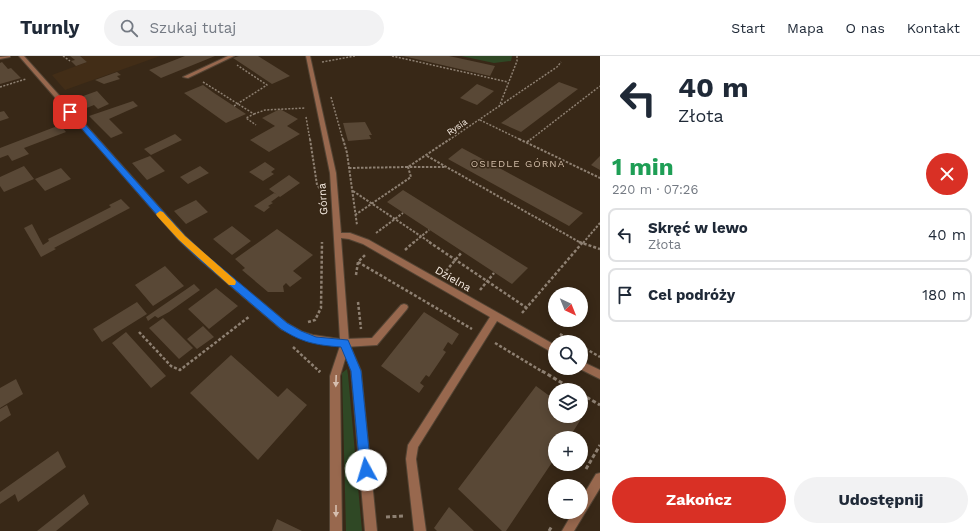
<!DOCTYPE html>
<html lang="pl">
<meta charset="utf-8">
<style>
:root{--surface:#fff;--page:#f2f2f3;--text:#1f2937;--muted:#747a83;--line:#e0e1e3;--accent:#d93025}
body{margin:0;font-family:"Work Sans",sans-serif;background:var(--page);color:var(--text);height:100vh;display:flex;flex-direction:column;font-size:15px;white-space:nowrap}
*{box-sizing:border-box;margin:0}
p{font-size:13px;color:var(--muted)}
.icon{flex:none;width:22px;height:22px;fill:none;stroke:currentColor;stroke-width:2;stroke-linecap:round;stroke-linejoin:round}
.map{position:relative;flex:1;overflow:hidden}
.side{display:flex;flex-direction:column;background:var(--surface);width:380px}
.side>*{flex:none}
.top-card{background:#fff;color:var(--text);overflow:hidden}
.needle{width:26px;rotate:137deg}
.controls{position:absolute;left:548px;top:231px;display:grid;gap:8px}
.controls a{display:grid;place-items:center;width:40px;height:40px;border-radius:50%;background:var(--surface);box-shadow:0 2px 10px #0003;font-size:20px}
.pin{position:absolute;display:grid;place-items:center;width:34px;height:34px;color:#fff;margin:-17px;border-radius:8px;box-shadow:0 2px 6px #0006}
.me{position:absolute;width:44px;margin:-22px;rotate:354deg;stroke-linejoin:round;filter:drop-shadow(0 0 3px #0008)}
.turn{display:flex;align-items:center;gap:14px;height:84px;padding:0 12px;font-size:18px}
.turn .icon{width:52px;height:52px;stroke-width:2.5}
.turn b{display:block;font-size:28px;line-height:34px}
.round{display:grid;place-items:center;flex:none;width:42px;height:42px;border-radius:21px;background:var(--page)}
.summary{display:flex;align-items:center;justify-content:space-between;height:68px;padding:0 12px}
h1{font-size:24px;font-weight:700;line-height:30px;color:#1e9e55}
.action{display:flex;gap:8px;margin-top:auto;padding:8px 12px}
.action a{flex:1;height:46px;border-radius:24px;background:var(--accent);color:#fff;font-size:16px;font-weight:700;line-height:46px;text-align:center}
.action a+a{background:var(--page);color:var(--text)}
ul{padding:0;list-style:none}
li{display:flex;align-items:center;gap:12px;height:54px;margin:0 8px 6px;padding:0 4px;border:2px solid var(--line);border-radius:8px}
li div{flex:1}
li b{display:block;font-size:15px}
li em{font-style:normal}
header{display:flex;align-items:center;gap:24px;box-sizing:border-box;height:56px;padding:0 20px;background:var(--surface);border-bottom:1px solid var(--line)}
header strong{font-size:19px}
nav{display:flex;gap:22px;margin-inline-start:auto;font-size:14px}
.search{width:280px;height:36px;background:var(--page);display:flex;align-items:center;gap:10px;box-sizing:border-box;padding:0 14px;border-radius:22px;color:var(--muted);font-size:15px}
main{display:flex;flex:1;min-height:0}
.map>svg:first-child{display:block}
.built{fill:#422d17}
.green{fill:#2f4825}
.building{fill:#594836}
.lines{fill:none;stroke-linecap:round;stroke-linejoin:round}
.lane-casing{stroke:#534434;stroke-width:2}
.street-casing{stroke:#534434;stroke-width:2}
.path-far3{stroke:#8e8072;stroke-width:1.5;stroke-dasharray:2 1.5;stroke-linecap:butt}
.path-far2{stroke:#8e8072;stroke-width:2;stroke-dasharray:2.5 1.5;stroke-linecap:butt}
.path-far1{stroke:#8e8072;stroke-width:2.5;stroke-dasharray:3 2;stroke-linecap:butt}
.path{stroke:#8e8072;stroke-width:3;stroke-dasharray:4 2.5;stroke-linecap:butt}
.lane{fill:#98684e;fill-rule:evenodd}
.street{fill:#98684e;fill-rule:evenodd}
.oneway{fill:#d6beaf}
.route{fill:#1a73e8;stroke:#114b97}
.slow{fill:#f59e0b}
.labels{text-anchor:middle;dominant-baseline:central;stroke-width:3;stroke-linejoin:round;paint-order:stroke}
.far-street-label{font-size:9px;fill:#f8ede3;stroke:#382817}
.far-neighbourhood-label{font-size:10px;letter-spacing:1px;fill:#d3bea9;stroke:#382817}
.street-label{font-size:11px;fill:#f8ede3;stroke:#382817}
</style>
<header>
<strong>Turnly</strong>
<div class="search"><svg class="icon" aria-label="search" viewBox="0 0 24 24"><circle cx="10" cy="10" r="6"/><path d="M15 15l6 6"/></svg>Szukaj tutaj</div>
<nav><a>Start</a><a>Mapa</a><a>O nas</a><a>Kontakt</a></nav>
</header>
<main>
<div class="map">
<svg width="600" height="475" viewBox="0 0 600 475">
<rect width="100%" height="100%" fill="#382817"/>
<path class="built" d="M80,0H160L65,34L52,19L87,6Z"/>
<path class="green" d="M461,0H512L511,5L494,7Z
M347,313L348,319L362,475H346L342,317Z"/>
<path class="building" d="M70,0H80L87,6L76,10L71,5L75,4Z
M185,0H215L161,22L149,14Z
M239,0H258L290,20L272,28L233,2Z
M403,0H449L495,10L490,20Z
M2,6L8,13L11,12L21,22L0,28V7Z
M117,16L121,19L117,20L120,23L104,28L95,24Z
M559,26L578,33L521,76L501,67Z
M477,28L494,35L477,49L460,42Z
M203,29L214,37L246,58L226,67L184,37Z
M97,35L109,48L98,53L94,49L84,53L75,43Z
M133,45L138,50L109,63L123,77L111,82L89,60Z
M280,53L298,63L287,70L300,78L269,96L250,84L275,70L262,62Z
M4,55L9,62L0,65V56Z
M365,66L372,79H369L371,83L348,85L343,67Z
M60,69L66,76L24,92L29,98L12,105L8,99L0,102V92Z
M175,78L182,84L151,99L144,93Z
M462,92L583,157L569,170L448,103Z
M150,100L165,115L147,124L132,107Z
M600,100V114L591,109Z
M265,106L275,113L271,116L274,118L263,125L249,116Z
M24,110L34,123L4,136L0,130V121Z
M200,110L209,117L188,128L180,121Z
M61,112L71,123L45,135L35,123Z
M289,119L300,127L280,141L269,133Z
M403,134L528,212L512,228L387,146Z
M274,137L279,140L271,146L273,147L268,150L270,151L264,156L254,150Z
M121,143L130,152L54,192L56,193L41,201L24,172L32,168L43,189L49,185L48,183L111,151L109,149Z
M196,144L208,156L186,168L174,155Z
M232,170L251,185L232,199L213,183Z
M277,173L313,199L293,215L302,222L290,231L286,227L283,230L284,236H268L242,214L245,212L235,203Z
M165,210L184,230L153,250L135,229Z
M194,228L200,234L169,256L158,262L155,260L148,265L146,261Z
M216,232L238,250L209,273L188,253Z
M137,246L147,258L102,286L93,273Z
M424,256L459,278L452,289L448,286L443,294L446,296L429,321L426,319L420,327L424,330L419,337L381,310Z
M163,262L193,292L179,303L149,272Z
M203,270L214,281L197,293L187,283Z
M126,276L166,320L151,332L112,287Z
M231,299L278,341L287,332L307,349L258,404L190,337Z
M16,323L23,338L0,352V332Z
M536,330L555,344V360H577L581,363L569,382H555V402L506,475H502L458,433Z
M7,349L11,359L0,366V353Z
M58,395L66,411L18,446L15,438L0,448V436Z
M84,438L89,448L56,475H37Z
M449,451L474,475H437L434,472Z
M277,463L302,475H272Z"/>
<g class="lines">
<g class="lane-casing">
<path id="lane" d="M10,0V1L0,3V1Z
M404,248L407,249L408,251L407,253L377,289L345,291L342,290L341,287L342,284L345,283L372,282L401,249Z"/>
</g>
<g class="street-casing">
<path id="street" d="M19,0H24L185,180L205,199L287,267L303,276L313,279L340,283L330,117L306,0H310L336,117L341,177H350L369,184L555,289V298L497,265L418,391L416,403L426,475H414L406,403L408,389L490,261L363,188L349,183L341,182L349,287L361,315L377,475H365L351,315L346,300L340,320L342,475H330V320L340,290L320,288L307,285L281,273L199,203L179,184Z
M228,0H234L188,22L183,21Z
M581,305L600,314V323L578,312H581Z
M600,417V432L574,475H562L573,456H581V443L596,418Z"/>
</g>
<path class="path-far3" d="M63,0L70,5
M392,0L508,26
M322,6L355,0
M203,26L254,58L246,62L256,69
M0,31L26,23
M331,41L343,84
M234,50L267,29L237,9
M499,51L517,5V0
M254,58L265,54L305,52
M306,61L310,84
M480,64L521,84
M449,84L557,11L561,6
M530,84L600,30"/>
<path class="path-far2" d="M310,83L317,129L321,134
M343,83L347,97L357,169
M519,83L600,122
M527,86L531,83
M427,100L581,187
M349,112L408,111L450,83
M353,135L431,187
M355,159L411,121L408,111H446
M376,177L403,157
M413,187L429,174
M583,187L600,167"/>
<path class="path-far1" d="M429,186L527,252
M579,186L600,193
M405,194L414,186
M358,206L472,273
M446,215L462,196
M356,219L358,206L365,199
M480,234L494,217
M358,246L361,273
M522,257L583,186
M308,266L315,264L321,252L322,186
M139,276L171,310L180,314L250,260
M560,278L573,286
M495,287L543,316
M581,290L600,301
M293,291L320,316"/>
<path class="path" d="M319,315L320,316
M542,315L574,334
M581,338L600,349
M586,413L600,389
M386,461L403,460
M549,475L552,470"/>
<use href="#lane" class="lane"/>
<use href="#street" class="street"/>
</g>
<defs><path id="oneway-solid" d="M-6-.8H1V-3.2L6.5 0L1 3.2V.8H-6Z"/></defs>
<g class="oneway">
<use href="#oneway-solid" transform="translate(336 325) rotate(92)"/>
<use href="#oneway-solid" transform="translate(336 455) rotate(90)"/>
</g>
<path class="route" d="M68,55H73L185,180L205,198L287,267L301,275L316,281L348,284L361,315L371,414L370,418L366,420L361,418L360,414L351,315L341,291C316,289 303,287 281,273L199,203L179,184L68,57Z"/>
<path class="slow" d="M160,155L163,156L185,180L235,224L236,226L235,229H229L179,184L157,160L156,158Z"/>
<g class="labels">
<g class="far-street-label">
<text transform="translate(457 71) rotate(-34)">Rysia</text>
</g>
<g class="far-neighbourhood-label">
<text x="518" y="107">OSIEDLE GÓRNA</text>
</g>
<g class="street-label">
<text transform="translate(323 143) rotate(-94)">Górna</text>
<text transform="translate(453 223) rotate(30)">Dzielna</text>
</g>
</g>
</svg>
<div class="controls">
<a><svg class="needle" viewBox="-14 -14 28 28"><path d="M0-13l5 13h-10z" fill="#e53935"/><path d="M0 13l5-13h-10z" fill="#747a83"/></svg></a>
<a><svg class="icon" aria-label="search" viewBox="0 0 24 24"><circle cx="10" cy="10" r="6"/><path d="M15 15l6 6"/></svg></a>
<a><svg class="icon" aria-label="layers" viewBox="0 0 24 24"><path d="M12 4l9 5-9 5-9-5zM3 14l9 5 9-5"/></svg></a>
<a>+</a>
<a>−</a>
</div>
<div class="pin" style="left:70px;top:56px;background:#d93025"><svg class="icon" aria-label="arrive" viewBox="0 0 24 24"><path d="M6 21V4h12l-3 4 3 4H6"/></svg></div>
<svg class="me" style="left:366px;top:414px" viewBox="-20 -20 40 40"><circle r="19" fill="#fff"/><path d="M0-13L10 11 0 6-10 11z" fill="#1a73e8"/></svg>
</div>
<section class="side">
<div class="top-card">
<div class="turn"><svg class="icon" aria-label="left" viewBox="0 0 24 24"><path d="M17 20v-9H6M10 6l-5 5 5 5"/></svg><div><b>40 m</b>Złota</div></div>
</div>
<div class="summary"><div><h1>1 min</h1><p>220 m · 07:26</p></div><a class="round" style="background:#d93025;color:#fff"><svg class="icon" aria-label="close" viewBox="0 0 24 24"><path d="M6 6l12 12M18 6L6 18"/></svg></a></div>
<ul>
<li><svg class="icon" aria-label="left" viewBox="0 0 24 24"><path d="M17 20v-9H6M10 6l-5 5 5 5"/></svg><div><b>Skręć w lewo</b><p>Złota</p></div><em>40 m</em></li>
<li><svg class="icon" aria-label="arrive" viewBox="0 0 24 24"><path d="M6 21V4h12l-3 4 3 4H6"/></svg><div><b>Cel podróży</b></div><em>180 m</em></li>
</ul>
<div class="action"><a>Zakończ</a><a>Udostępnij</a></div>
</section>
</main>
